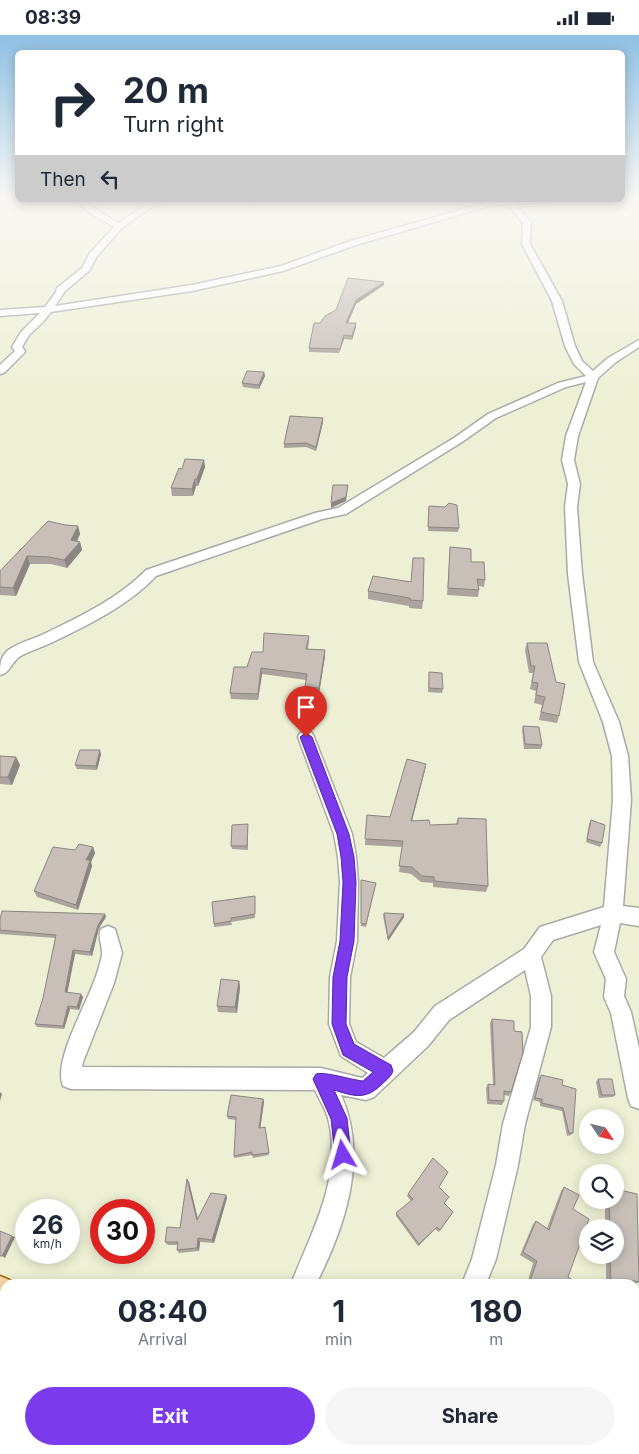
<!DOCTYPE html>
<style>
:root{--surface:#fff;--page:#f6f6f7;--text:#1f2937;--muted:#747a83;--accent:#7c3aed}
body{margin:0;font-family:Inter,sans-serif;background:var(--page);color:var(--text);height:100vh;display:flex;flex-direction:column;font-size:19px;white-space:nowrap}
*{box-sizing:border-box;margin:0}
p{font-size:16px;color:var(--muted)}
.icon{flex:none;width:28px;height:28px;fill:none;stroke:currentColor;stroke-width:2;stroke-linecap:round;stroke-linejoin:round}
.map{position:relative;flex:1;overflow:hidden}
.panel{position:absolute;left:0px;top:1244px;width:640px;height:176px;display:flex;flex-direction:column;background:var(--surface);border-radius:15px 15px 0 0;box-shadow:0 2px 12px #0003}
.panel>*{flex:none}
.banner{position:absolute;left:15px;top:15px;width:610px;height:152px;border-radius:8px;box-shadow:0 2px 12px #0003;background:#fff;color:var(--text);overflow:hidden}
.needle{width:32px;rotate:125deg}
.buttons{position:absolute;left:579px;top:1074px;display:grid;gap:10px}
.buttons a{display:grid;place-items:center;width:45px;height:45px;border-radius:50%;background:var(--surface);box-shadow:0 2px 12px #0003;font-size:25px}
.speed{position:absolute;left:15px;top:1164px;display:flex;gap:10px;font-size:25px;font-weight:700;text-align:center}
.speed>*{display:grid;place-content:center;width:65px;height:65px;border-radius:50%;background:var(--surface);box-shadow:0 2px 12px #0003;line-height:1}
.speed small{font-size:12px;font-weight:400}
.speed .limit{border:8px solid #d22;background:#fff;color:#111}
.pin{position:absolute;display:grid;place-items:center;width:42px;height:42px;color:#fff;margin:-51px -21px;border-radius:50% 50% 50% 0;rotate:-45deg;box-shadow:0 0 5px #0007}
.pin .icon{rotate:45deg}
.me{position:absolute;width:55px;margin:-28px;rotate:353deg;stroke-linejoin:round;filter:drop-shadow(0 0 4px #0008)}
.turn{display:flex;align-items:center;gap:18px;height:105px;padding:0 25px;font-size:22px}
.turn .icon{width:65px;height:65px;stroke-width:2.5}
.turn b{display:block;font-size:35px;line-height:42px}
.then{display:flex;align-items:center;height:48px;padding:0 25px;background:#0003;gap:10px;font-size:19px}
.eta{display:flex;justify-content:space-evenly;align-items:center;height:85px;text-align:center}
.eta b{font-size:30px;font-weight:700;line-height:35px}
.button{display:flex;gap:10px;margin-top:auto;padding:10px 25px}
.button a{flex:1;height:58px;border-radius:30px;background:var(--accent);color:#fff;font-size:20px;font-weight:700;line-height:58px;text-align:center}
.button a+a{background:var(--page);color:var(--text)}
.status{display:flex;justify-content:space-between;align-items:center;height:35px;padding:0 25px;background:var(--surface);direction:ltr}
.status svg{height:14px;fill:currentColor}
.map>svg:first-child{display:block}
.farmland{fill:#eef0d5;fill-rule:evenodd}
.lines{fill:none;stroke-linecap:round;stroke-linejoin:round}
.street-casing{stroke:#a9a9a9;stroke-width:3}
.primary-casing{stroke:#a06b00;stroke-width:3}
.street{fill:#fff;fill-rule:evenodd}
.primary{fill:#fcd6a4;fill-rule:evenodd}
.wall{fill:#aba49e}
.shaded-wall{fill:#8b8681}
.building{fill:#c7bfb8;stroke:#8b8681}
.route{fill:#7c3aed;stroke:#51269a}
</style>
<div class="status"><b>08:39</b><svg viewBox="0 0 49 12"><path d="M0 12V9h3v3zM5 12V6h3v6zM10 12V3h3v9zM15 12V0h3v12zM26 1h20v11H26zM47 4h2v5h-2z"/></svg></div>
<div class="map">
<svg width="639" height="1419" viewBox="0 0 639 1419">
<rect width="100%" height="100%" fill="#f2efe9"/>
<path class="farmland" d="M0,160H17L18,165H622L623,160H639V1419H0ZM588,1082H615V1110H588ZM588,1138H615V1165H588ZM26,1175H69V1218H26ZM101,1175H144V1218H101ZM588,1192H615V1220H588ZM5,1249H635V1415H5Z"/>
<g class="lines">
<g class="street-casing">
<path id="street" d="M622,160H632L622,163Z
M78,165H86L93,172L118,188L153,165H162L123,192L97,221L89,236L65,256L55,271L192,250L281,231L350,206L492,166L553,165L549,167L516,169L531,188L530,209L562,266L575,311L582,326L593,336L608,323L639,305V312L616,327L598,343L578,401L574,425L580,449L577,472L582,539L593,627L619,687L628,721L631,765L623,871L639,873V891L620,888L614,917L626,944L624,961L631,977L639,1013V1074L631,1071L628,1063L611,978L604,962L606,944L594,917L601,890L553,905L541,922L551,961V992L525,1089L518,1130L496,1224L486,1249H462L472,1224L496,1130L503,1089L531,992V961L525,935L449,985L428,1011L374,1062L366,1065L341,1060C369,1122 345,1192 316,1249H291C312,1196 343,1142 328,1083C325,1073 319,1064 315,1055L71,1054L63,1051C53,1027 84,974 93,949C97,940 100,929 102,920C103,910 97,903 101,894L108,891L115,894L122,918L114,948L83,1027L82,1032L321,1033L362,1043L368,1038L341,1021L329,989L330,942L337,906L340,847L338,822L334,799L298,702L300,698L306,696L312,698L314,702L352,799L356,822L358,847L357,906L350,942L349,989L356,1007L384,1023L414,997L435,971L524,914L540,892L604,872L613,765L612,721L603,687L579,627L568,539L565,472L568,449L562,425L566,401L586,347L566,352L496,383L462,407L346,479L322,484L156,541C129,570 90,589 55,606C44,612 30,615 19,622C11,628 10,638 0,640C0,631 0,623 7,616C17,608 34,604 46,598C81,581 119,563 146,535L315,478L338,473L454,403L488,379L558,348L586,341L574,329L565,311L552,266L522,209L523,188L508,169L492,170L356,210L283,236L192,256L51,277L43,287L29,300L22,312L25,316L24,318L4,338L0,339V330L15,316L12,312L21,297L40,278L0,281V275L45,272L56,257L57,253L82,233L90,218L114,192L87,176Z
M463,1415H491L493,1419H465Z"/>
</g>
<g class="primary-casing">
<path id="primary" d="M0,1241L19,1249H5V1283L0,1281Z
M277,1415H327L329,1419H279Z"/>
</g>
<use href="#street" class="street"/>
<use href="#primary" class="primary"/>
</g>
<path class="wall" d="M384,247V250L356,269L348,288H356V292L352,305L344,304L339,318L309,317V313L320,288L336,275Z
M264,337L265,341L259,354L243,352L242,348Z
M323,383V387L316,416L306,412L284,413V409Z
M204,425L205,432L198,451H196L193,461H172L171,453L182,434Z
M429,471L459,493L458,497L428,496Z
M65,490L78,491L80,499L77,506L80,507L82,515L67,533L51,529H30L16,561L0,560V536Z
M450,512L471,527L485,545L484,552L479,551V555L478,562L447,560Z
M373,541L423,566L422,574L409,573V571L368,564V556Z
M309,601V607L308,614L325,615V621L319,659L305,658L306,645L262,639L258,665L231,664L230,658L247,632L263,617Z
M527,608L559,681L557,688L539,685L542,670L534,668L536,656L530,654L533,638H529L525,615Z
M429,637L443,654L442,658L428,657Z
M523,691L542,710L541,714H524L522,695Z
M101,719L97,735L77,734L75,730Z
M0,721L16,722L20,730L12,750L0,749Z
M425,735L412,786L430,790L456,789L458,783L488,851L486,857L433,852V848L421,847L411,839L399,837L402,812L365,810L367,780L390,782Z
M591,785L602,808L600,812L586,807L589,789Z
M248,789V815L232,814L231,811Z
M93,812L95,818L91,827L92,831L78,875L37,862L34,856L75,815Z
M361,849L375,852L366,892L361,891Z
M255,861V883L231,887L232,890L214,892V889Z
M384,878L404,882L388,906L383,881Z
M106,882L99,893L92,921L75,919L67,957L83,962L79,975L70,974L64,994L37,992L35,989L43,963L56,903L0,899V884Z
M239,946L240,952L237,978L218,977L217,971Z
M492,984L511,1057L509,1061L504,1060V1066L502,1070L487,1069L486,1053L488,1049L493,1050L490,988Z
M541,1040L562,1050L573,1098L571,1100L567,1101L562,1076L540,1071V1067L533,1065L539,1043Z
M598,1044L615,1060L613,1062L599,1063L596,1047Z
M263,1064L264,1067L260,1093L265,1092L269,1120L253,1123L252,1120L234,1123V1121L236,1085L228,1084L227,1081Z
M189,1147L198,1184L226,1160L227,1163L214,1208L200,1207L199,1216L179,1218L177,1215V1210H168L165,1207L180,1193Z
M439,1152L444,1169L453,1177L439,1197L435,1194L418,1211L396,1181V1178L411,1166L407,1161L408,1159Z
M564,1152L573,1174L568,1242L578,1249H527L533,1228L520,1220L533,1189L536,1186L547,1193L561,1156Z
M605,1165H615L639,1247L635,1249L625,1248V1249H602L606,1248V1220H615V1192H605Z"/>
<path class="shaded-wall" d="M384,247V250L356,269L346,292V288L356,265Z
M356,288V292L352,305V301Z
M344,300V304L339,318L340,314Z
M264,337L265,341L259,354V350Z
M323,383V387L316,416V412Z
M204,425L205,432L198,451L197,444Z
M195,444L196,451L193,461L192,454Z
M348,450L346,466L331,473V468Z
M78,491L80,499L74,513L71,505Z
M80,507L82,515L67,533L64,525Z
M27,521L30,529L16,561L13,553Z
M325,615V621L319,659V653Z
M261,633L262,639L258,665V659Z
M100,715L101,719L97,735L96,731Z
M16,722L20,730L12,750L8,742Z
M426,729L425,735L410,793L411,786Z
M93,812L95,818L91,827L92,831L78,875L76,870L86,825Z
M105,879L106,882L99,893L92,921L90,917L98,890Z
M404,879V882L388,906V903Z
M73,915L75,919L67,960L65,957Z
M239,946L240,952L237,978L235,972Z
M81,959L83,962L79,975L77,972Z
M68,971L70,974L64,994L63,991Z
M0,1057L2,1059L0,1066Z
M263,1064L264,1067L260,1096L259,1093Z
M187,1144L189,1147L199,1189L197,1185Z
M226,1160L227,1163L214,1208L212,1205Z
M437,1192L418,1211L419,1209Z
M12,1201L15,1202L5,1223L2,1221Z
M198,1203L200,1207L199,1216L197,1213Z"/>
<path class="building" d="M348,243L384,247L356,265L346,288H356L352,301L344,300L340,314L309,313L314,288H320L325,281L336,275Z
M247,336L264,337L259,350L242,348Z
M290,381L323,383L316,412L306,408L284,409Z
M185,424L204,425L197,444H195L192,454L171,453L179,433L182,434Z
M333,450H348L346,462L331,468Z
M449,468L457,470L459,493L428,492L429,471L445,472Z
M48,486L65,490L78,491L71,505L80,507L64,525L49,522L27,521L13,553L0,552V536Z
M450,512L471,514V527H484L485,545L477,544L479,555L448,553Z
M413,523H424L423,566L410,565V563L368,556L373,541L411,547Z
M264,598L309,601L306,614L325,615L319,653L305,652L307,639L261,633L258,659L230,658L234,632H247L252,617H263Z
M527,608H547L556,647L565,649L559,681L541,677L545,662L536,660L538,648L532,647L535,631H531Z
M429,637L442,638L443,654L429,653Z
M523,691L539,692L542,710L525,709Z
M80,715H100L96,731L75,730Z
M0,721L16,722L8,742H0Z
M407,724L426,729L411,786L429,785L430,790L458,789V783L486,784L488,851L434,846V842L422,841L412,832L399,831L403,806L365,804L367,780L390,782Z
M591,785L605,790L602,808L587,804Z
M248,789L247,811H231L232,790Z
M79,809L93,812L86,825H90L76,870L34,856L53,812L75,815Z
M361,845L376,848L366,889L361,888Z
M255,861V879L231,883V886L214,889L212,867Z
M2,876L105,879L98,890L90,917L73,915L65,957L81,959L77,972L68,971L63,991L35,989L43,963L56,900L0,895V884Z
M384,878L404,879L388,903Z
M221,944L239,946L235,972L217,971Z
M492,984L514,986V996L522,997L523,1018L511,1057L504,1056V1066L489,1065L488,1049L495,1050Z
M541,1040L563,1045L562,1050L576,1054L573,1098H569L563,1073L542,1068V1064L535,1063Z
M598,1044H612L615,1060H602Z
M231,1060L263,1064L259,1093L265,1092L269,1118L252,1120V1117L234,1121L236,1082L227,1081Z
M433,1123L448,1137L439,1152L449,1162L444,1168L453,1177L440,1195L437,1192L419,1209L396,1178L413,1164L408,1159Z
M187,1144L197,1185L211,1158L226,1160L212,1205L198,1203L197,1213L177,1215L178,1207H165L167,1192L180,1193Z
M564,1152L579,1160L573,1174L589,1184L568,1242L578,1249H529L537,1226L523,1217L536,1186L549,1195Z
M615,1154L637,1159L639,1247L625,1244V1249H605V1247L611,1249L610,1220H615V1192H610L609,1165H615Z
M0,1196L12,1201L2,1221H0Z
M635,1273L639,1274L637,1304L635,1303Z
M572,1415H583V1418Z"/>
<linearGradient id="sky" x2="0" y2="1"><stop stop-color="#8fc0e4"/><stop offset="0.45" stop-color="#f9f8f5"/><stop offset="1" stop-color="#f9f8f5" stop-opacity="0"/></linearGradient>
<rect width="639" height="359" fill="url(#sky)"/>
<path class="route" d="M306,698L312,702L349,799L354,822L356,847L354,906L347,942L346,989L354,1009L391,1030L393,1036C391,1042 385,1046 380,1051C365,1065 353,1061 334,1055L347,1083L351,1120L349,1126L343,1128L338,1126L335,1120L331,1084L313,1044L316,1039C324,1036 352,1045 363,1046L373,1037L343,1020L332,989L333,942L340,906L343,847L341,822L337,799L300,702Z"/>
</svg>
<div class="buttons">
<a><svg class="needle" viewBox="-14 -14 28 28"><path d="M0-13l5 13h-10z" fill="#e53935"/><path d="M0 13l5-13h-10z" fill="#747a83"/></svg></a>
<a><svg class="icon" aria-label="search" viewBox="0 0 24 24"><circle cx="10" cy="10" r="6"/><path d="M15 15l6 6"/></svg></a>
<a><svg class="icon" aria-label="layers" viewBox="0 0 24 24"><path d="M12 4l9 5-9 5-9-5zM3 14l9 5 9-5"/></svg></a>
</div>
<div class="speed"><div>26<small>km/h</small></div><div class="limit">30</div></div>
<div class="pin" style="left:306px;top:702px;background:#d93025"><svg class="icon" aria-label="arrive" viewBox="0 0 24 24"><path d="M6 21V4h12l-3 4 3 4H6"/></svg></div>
<svg class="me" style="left:343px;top:1120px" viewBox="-20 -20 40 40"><path d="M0-17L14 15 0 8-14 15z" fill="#7c3aed" stroke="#fff" stroke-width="4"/></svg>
<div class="banner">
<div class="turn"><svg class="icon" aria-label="right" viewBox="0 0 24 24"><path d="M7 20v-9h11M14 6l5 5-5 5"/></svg><div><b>20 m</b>Turn right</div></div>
<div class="then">Then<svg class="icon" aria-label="left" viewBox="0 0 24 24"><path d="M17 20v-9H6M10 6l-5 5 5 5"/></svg></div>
</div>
<section class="panel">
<div class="eta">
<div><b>08:40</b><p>Arrival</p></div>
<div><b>1</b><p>min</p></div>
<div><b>180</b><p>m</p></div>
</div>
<div class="button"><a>Exit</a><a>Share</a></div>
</section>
</div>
